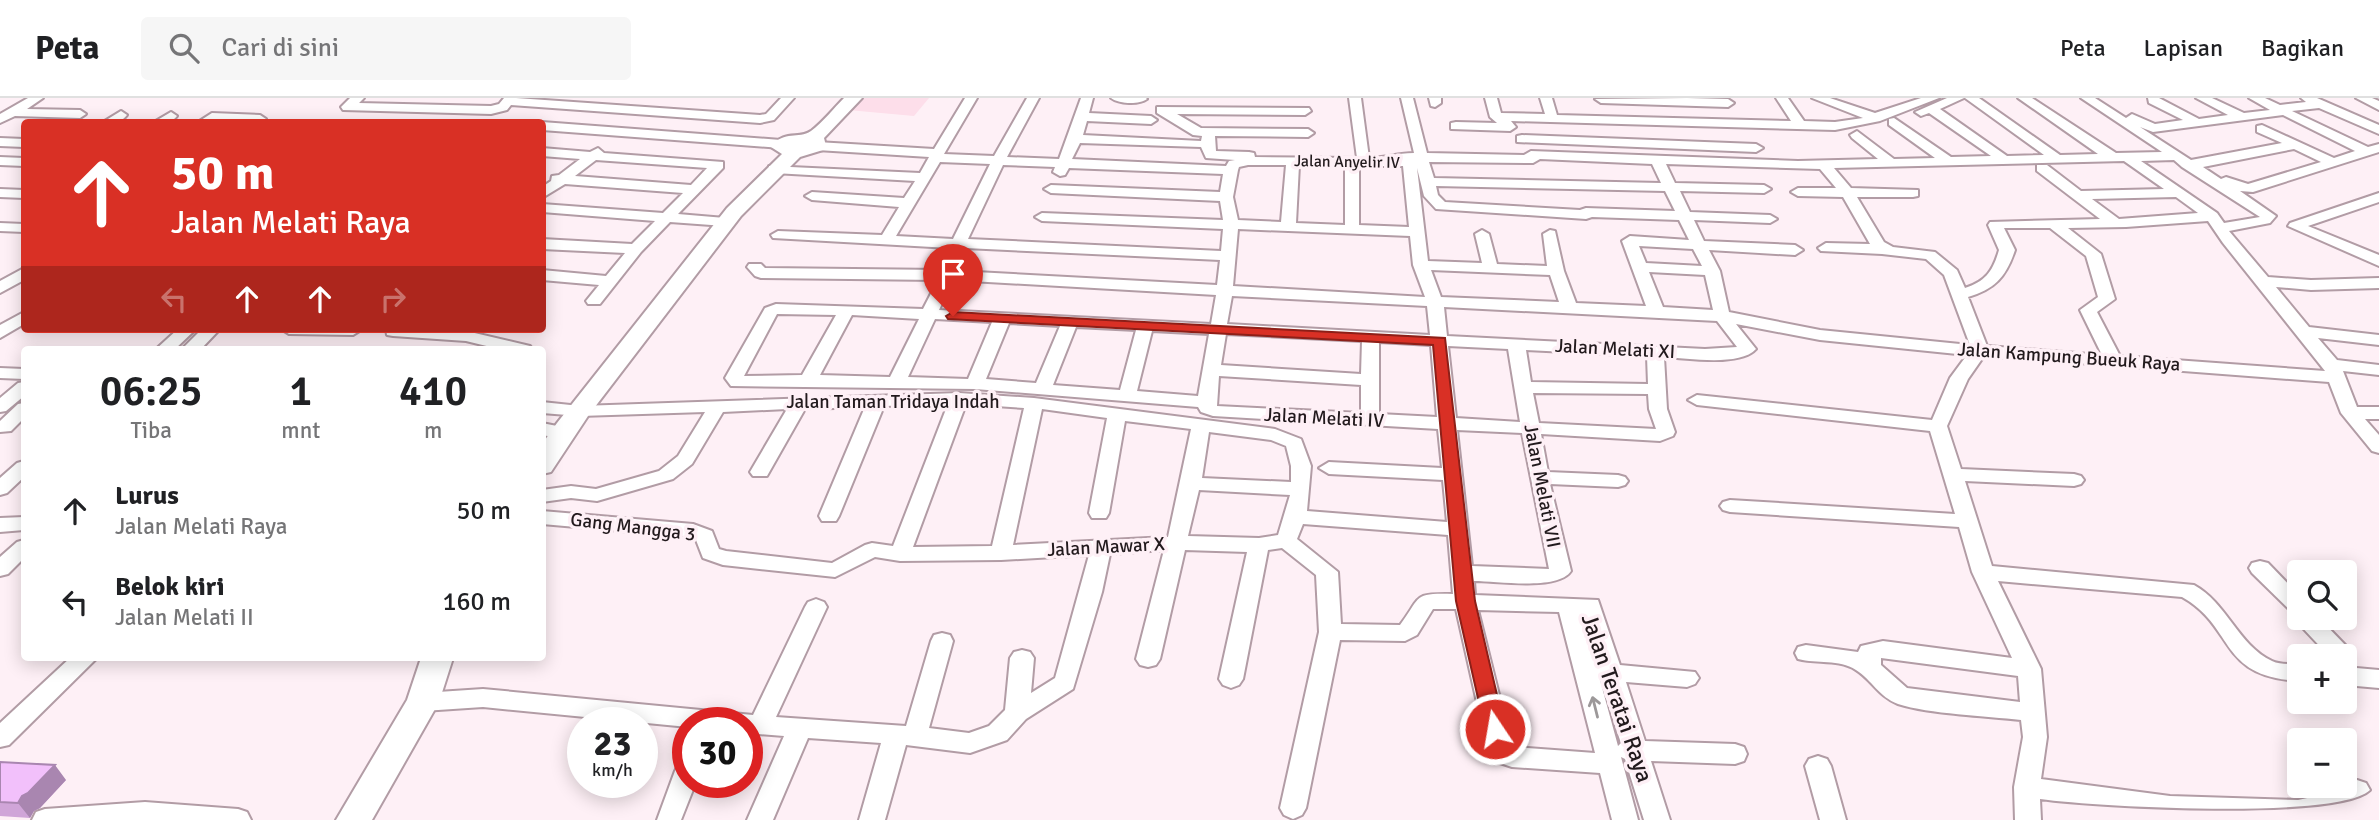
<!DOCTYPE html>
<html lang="id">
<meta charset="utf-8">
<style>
:root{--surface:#fff;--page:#f6f6f6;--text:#202124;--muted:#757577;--line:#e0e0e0}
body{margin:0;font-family:Signika,sans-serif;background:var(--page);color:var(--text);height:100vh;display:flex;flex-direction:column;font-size:26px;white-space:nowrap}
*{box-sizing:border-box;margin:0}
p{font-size:23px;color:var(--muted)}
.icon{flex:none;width:38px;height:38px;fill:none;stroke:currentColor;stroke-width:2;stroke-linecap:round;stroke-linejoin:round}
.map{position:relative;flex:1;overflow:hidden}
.side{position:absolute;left:21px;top:248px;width:525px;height:315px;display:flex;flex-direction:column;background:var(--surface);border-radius:7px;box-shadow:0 4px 18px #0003}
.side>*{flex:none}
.top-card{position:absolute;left:21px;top:21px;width:525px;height:214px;border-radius:7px;box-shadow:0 4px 18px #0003;background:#d93025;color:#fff;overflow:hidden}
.fabs{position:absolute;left:2287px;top:462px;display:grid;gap:14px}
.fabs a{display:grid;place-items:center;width:70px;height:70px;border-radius:7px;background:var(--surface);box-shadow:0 4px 18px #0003;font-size:35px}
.speed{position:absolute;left:567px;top:609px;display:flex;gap:14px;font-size:35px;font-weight:700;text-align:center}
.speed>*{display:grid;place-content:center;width:91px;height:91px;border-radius:50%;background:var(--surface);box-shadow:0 4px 18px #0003;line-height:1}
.speed small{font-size:18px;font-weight:400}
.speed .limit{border:10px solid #d22;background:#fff;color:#111}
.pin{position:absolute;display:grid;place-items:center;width:60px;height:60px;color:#fff;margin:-72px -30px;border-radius:50% 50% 50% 0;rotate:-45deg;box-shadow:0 0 7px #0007}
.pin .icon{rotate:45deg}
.me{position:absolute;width:77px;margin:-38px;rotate:348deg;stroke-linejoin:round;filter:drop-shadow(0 0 5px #0008)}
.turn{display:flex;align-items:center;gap:24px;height:147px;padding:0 35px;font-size:32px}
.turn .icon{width:91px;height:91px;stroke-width:2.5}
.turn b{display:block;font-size:49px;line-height:60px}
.lanes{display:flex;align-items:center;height:66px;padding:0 35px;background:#0003;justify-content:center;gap:35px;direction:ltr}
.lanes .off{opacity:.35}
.eta{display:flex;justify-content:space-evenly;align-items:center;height:119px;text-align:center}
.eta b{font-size:42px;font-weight:600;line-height:49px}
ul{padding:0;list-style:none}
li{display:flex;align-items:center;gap:21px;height:91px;padding:0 35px}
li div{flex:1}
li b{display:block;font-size:26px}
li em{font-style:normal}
header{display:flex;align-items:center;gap:42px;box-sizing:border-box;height:98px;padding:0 35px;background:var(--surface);border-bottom:2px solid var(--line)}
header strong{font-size:33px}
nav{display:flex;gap:38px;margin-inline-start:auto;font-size:24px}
.search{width:490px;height:63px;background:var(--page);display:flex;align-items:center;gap:18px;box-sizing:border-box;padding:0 24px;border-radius:7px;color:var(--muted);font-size:26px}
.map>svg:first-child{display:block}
.built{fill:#fddeea}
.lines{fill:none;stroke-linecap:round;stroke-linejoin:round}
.street-casing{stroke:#b29ca5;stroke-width:4}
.secondary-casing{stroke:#b29ca5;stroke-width:4}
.street{fill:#fff;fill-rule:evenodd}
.secondary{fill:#fff;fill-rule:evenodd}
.wall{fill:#d0a5d8}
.shaded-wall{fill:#a986b0}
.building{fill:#f2c0fb;stroke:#a986b0;stroke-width:2}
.oneway{stroke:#9c9899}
.route{fill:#d93025;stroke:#8d1f18;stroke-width:2}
.labels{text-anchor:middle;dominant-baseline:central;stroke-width:7;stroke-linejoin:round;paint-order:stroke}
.far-street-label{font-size:16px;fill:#221a1d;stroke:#fef0f6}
.street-label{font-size:19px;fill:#221a1d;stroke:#fef0f6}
.near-street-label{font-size:23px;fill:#221a1d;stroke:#fef0f6}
</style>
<header>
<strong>Peta</strong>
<div class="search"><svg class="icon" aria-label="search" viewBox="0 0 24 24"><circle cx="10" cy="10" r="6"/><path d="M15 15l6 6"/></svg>Cari di sini</div>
<nav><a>Peta</a><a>Lapisan</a><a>Bagikan</a></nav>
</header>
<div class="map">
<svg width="2379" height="722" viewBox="0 0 2379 722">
<rect width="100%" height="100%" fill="#fef0f6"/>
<path class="built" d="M860,0H929L914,18L848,12Z"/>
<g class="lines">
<g class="street-casing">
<path id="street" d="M28,0H43L27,11L80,12L86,16L80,20L15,18L0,25V16Z
M350,0H364L359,5L491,8L499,6L504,0H516L760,17L766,16L781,0H794L774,22L760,25L511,7L507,12L491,16L343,12L341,9Z
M965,0H977L944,56L994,58L1027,0H1039L1007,59L1059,61L1081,0H1093L1089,15L1151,18L1157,22L1151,26L1087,23L1083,37L1201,43L1202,38L1193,37L1157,15V9L1309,10L1311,13L1305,17L1177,16L1201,30L1308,31L1314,35L1308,39L1215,38L1216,53L1249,54L1254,55L1255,59L1357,60L1349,0H1361L1369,60C1387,60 1396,55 1414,55L1401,0H1413L1427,55L1524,57L1531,53L1798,63L1878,61L1852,40L1850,37L1857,33L1894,61L1935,60L1889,27V21L1894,20L1951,59L1991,58L1929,15L1921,18L1915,14L1947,0H1964L1940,11L2007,58L2044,57L1965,0H1979L2060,57L2098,56L2018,0H2032L2116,55L2162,54L2081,0H2095L2126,20L2132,16L2155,26L2183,22L2149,5L2148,0H2159L2199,21L2228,17L2196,0H2212L2244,15L2270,12L2249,0H2265L2280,7L2306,4L2301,0H2317L2379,27V36L2319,10L2292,13L2368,49L2379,46V54L2253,94L2240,93L2276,118L2270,125L2229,133L2268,179L2311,182L2379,180V190L2311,192L2276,189L2309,229L2379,237V247L2318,240L2337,262L2379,267V277L2343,273L2357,309H2379V321H2365L2379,337V355L2372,353L2341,315L2329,284L1984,258L1968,281L1947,328L1961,371L2074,376L2081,378L2084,382L2081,386L2074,388L1965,383L1992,468L2194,487C2227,505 2238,547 2272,563C2280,567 2291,566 2300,566V583C2217,579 2236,529 2182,499L1998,483L2041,571L2047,639L2041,681L2170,698L2298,702L2326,696L2357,682L2366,685L2370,692C2339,722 2098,709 2040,701L2041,722H2015L2014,689L2023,639L2021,622C1986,618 1929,616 1898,606C1879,599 1872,582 1856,572C1839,561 1817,566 1798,561L1795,555L1798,549L1806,547L1858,554L1861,548L1883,543L2012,560L1972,474L1959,429L1730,414L1723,412L1720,408L1723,404L1730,402L1955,416L1930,333L1697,307L1688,302L1697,297L1932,322L1950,280L1967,257L1820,242L1736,226L1756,251C1740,269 1687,260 1664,259L1667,311L1675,334L1673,338L1660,343L1541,336L1548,374L1618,377L1625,379L1628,383L1625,387L1618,389L1550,386L1571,473C1558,493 1497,483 1474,483L1475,497L1598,502L1620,567L1695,574L1699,580L1695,586L1687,589L1626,584L1645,643L1735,646L1744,649L1747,656L1744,663L1735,666L1651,663L1670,722H1644L1625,661L1621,659L1638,722H1612L1600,675L1512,669L1494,663L1487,649L1456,511H1433L1417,537L1405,543L1340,542L1306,710L1302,717L1293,721L1284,717L1280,710L1319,534L1316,477L1282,450L1268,452L1243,581L1239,587L1231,590L1223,587L1219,581L1247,454L1185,452L1160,561L1156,567L1148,569L1140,567L1136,561L1164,452L1110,456L1102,494L1073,591L1026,621L1007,642L970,655L906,647L885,722H859L881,645L808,640L773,722H747L784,638L747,635V625H688V629L483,609L423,613L415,610L411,604L415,598L423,595L483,591L753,617L805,509L808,504L816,501L824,504L827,509L776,619L906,628L931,543L934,537L942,535L950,537L953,543L929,630L969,635L989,628L1005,612L1010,560L1014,554L1022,552L1030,554L1034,560L1031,595L1055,580L1089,457L1001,462L900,463L875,459L835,479L723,467L703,460L696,442L690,439L542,426V413L693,426L712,433L719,451L726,453L832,465L865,447L872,445L893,448L948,306L884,308L839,418L836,423H822L819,418L865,309L805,311L767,378H753L750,374L787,311L723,314L692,366L673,381L597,403L571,400L542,404V392L571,388L596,391L659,373L678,358L705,314L580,318L542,315V304L580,308L959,295L1034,300L1275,331L1301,341L1311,368L1307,413L1447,424L1443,382L1329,376L1319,370L1329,364L1442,370L1438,331L1213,318L1201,314L1198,309L975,291L731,288L725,280L765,210L776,206L923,211L938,182L761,180L755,178L747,169L749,166H761L765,170L942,172L950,150L773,140L771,137L778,133L882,137L899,109L812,102L805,98L812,94L904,100L915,83L774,75L769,74V68L920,75L929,59L817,52L810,48L817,44L934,51ZM2283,17L2355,53L2334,60L2262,27L2257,28V34L2282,45L2191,62L2140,29L2153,34ZM1080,45L1201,49L1206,60L1235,62L1229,63L1226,68L1072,61ZM2294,51L2321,64L2248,86L2226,79L2221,81L2203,69ZM1540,61L1652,66L1661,85L1434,80L1429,64L1533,65ZM2174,62L2182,69L2260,119L2224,125L2217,115L2141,63ZM2124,63L2164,91L2081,93L2047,67H2037V73L2100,121L1990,124L1988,127L1999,152C1993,173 1986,183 1965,190L1957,172L1935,154L1893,149L1884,144L1857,99H1913L1918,98V92L1851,90L1834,70ZM940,64L990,66L953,141L896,138ZM1666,66L1820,71L1836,90H1798L1791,94L1798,98L1843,99L1870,146L1826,145L1818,150L1821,153L1882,156L1926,161L1944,177L1970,247L1820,232L1729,214L1720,173L1709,152L1795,157L1803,152L1795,147L1704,143L1694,122L1770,125L1777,121L1770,117L1690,114L1680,93L1764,95L1771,91L1764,87L1675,85ZM1003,67L1055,69L1053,74L1060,78L1065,77L1069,70L1223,76L1220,94L1051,87L1044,91L1051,95L1220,103L1223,122L1042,115L1035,119L1042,123L1223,131L1221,153L968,141ZM1248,67H1286L1281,124L1238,122L1233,99L1238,72L1239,69ZM1299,67L1345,68V127L1296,125ZM1359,68H1403L1409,129L1359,127ZM1417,70L1424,98L1436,111L1586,121L1592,119L1679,122L1689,142L1630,138L1622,143L1646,208L1576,205L1564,173L1555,133L1550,132L1543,136L1547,168L1497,166L1489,136L1482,132L1475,136L1482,165L1428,163ZM1436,88L1665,93L1675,113L1586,110L1580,112L1445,104L1438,97ZM2176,99L2198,115L2119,121L2092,101ZM2208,123L2223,145L2325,273L2120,258L2097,214L2115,201L2101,156L2068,130L2126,129ZM2004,130H2050L2086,158L2098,199L2080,212L2102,257L1987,248L1968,199C1995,191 2006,179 2015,152ZM1238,131L1410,138L1413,167L1425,199L1233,188ZM1639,148L1693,151L1702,168L1646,165ZM965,150L1220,162L1217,187L957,173ZM1431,172L1550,177L1559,204L1441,199ZM1649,174L1705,177L1713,212L1663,209ZM953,182L1216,197L1211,226L939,212ZM1232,198L1427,208L1430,237L1227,226ZM1444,209L1717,223L1737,249L1705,251L1447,238ZM777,216L836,217L802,277L744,278ZM852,217L919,221L890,279L820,277ZM935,221L992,224L968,281L908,279ZM1009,225L1060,228L1036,285L986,281ZM1076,229L1136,232L1120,292L1053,287ZM1152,233L1209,236L1198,298L1137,293ZM1226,236L1362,243L1361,276L1221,267ZM1379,244L1431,247L1437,319L1379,316ZM1448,248L1508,251L1520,324L1456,320ZM1526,252L1647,258L1648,286L1531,284ZM1219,278L1361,287V315L1217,308ZM1533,295L1648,296L1649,311L1656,331L1539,325ZM966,306L1024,310L992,448L913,449ZM1042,311L1107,320L1089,415L1092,420H1106L1109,415L1125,323L1191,331L1168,439L1013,447ZM1457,332L1522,335L1549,471L1472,468ZM1209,334L1271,342L1286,348L1291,368V384L1202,380ZM1199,392L1290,397L1278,437L1259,440L1188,438ZM1303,426L1448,437L1453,496C1412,495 1422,498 1400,527L1341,526L1338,474L1297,441ZM1478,512L1559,514L1595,655L1512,649ZM1582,518L1597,566L1596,567ZM1881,560L2018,578L2020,604L1907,590L1881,567ZM1600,583L1621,645L1618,648L1600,582Z
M1111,0H1146L1147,1C1139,7 1119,6 1111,0Z
M1429,0H1441V5L1435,9L1431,8Z
M1485,0H1497L1501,15L1545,16L1540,0H1552L1557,17L1791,23L1776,0H1788L1804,23L1835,24L1863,20L1812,0H1830L1875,15L1921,0H1939L1880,23L1835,32L1511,23L1516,29L1510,33L1451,31V25L1456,24L1497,25L1490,19Z
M1687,0L1728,1L1734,5L1728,9L1601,5L1595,1Z
M2356,0H2372L2379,3V12Z
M121,13L127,17C121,25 112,25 103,24Z
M171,14L177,18C171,26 162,25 154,24Z
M212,15L260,17L266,21L263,24H198Z
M541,24H542L781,42L788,46L781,50L542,32Z
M1522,37L1756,46L1763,50L1756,54L1517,44V38Z
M0,40L24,41V49L0,48Z
M542,50L590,54L598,50L604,55L723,64V70L678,116L725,120L732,124L725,128L670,124L641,154L600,206H588L586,203L599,187L542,182V172L606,178L625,155L542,151V141L632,146L655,123L542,114V106L663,115L683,95L565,86L542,100V89L551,83L552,78L559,77L580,61L542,58ZM596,62L707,70L691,87L575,78Z
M0,59L24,60V68L0,67Z
M0,91L24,92V100L0,99Z
M2379,95V104L2308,128L2379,157V168L2288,128L2290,125Z
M0,125L24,126V134L0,133Z
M24,170V182L0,195V183Z
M24,214V226L0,240V227Z
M178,231H196L174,252H155Z
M202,231H220L200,252H181Z
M281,231H361V232L353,237L289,236Z
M386,231L466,233L530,248L533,252H503L466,243L393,238L387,237Z
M0,270L24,271V281L0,280Z
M24,284V298L6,313L0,314V300L18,285Z
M24,305V320L11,333L0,334V323L18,306Z
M542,325L572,331L574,335L565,341L542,337Z
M24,363V379L7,395L0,397V380L17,365Z
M24,419V432L0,434V420Z
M24,442V460L8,476L0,478V459L17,444Z
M2260,463L2268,465L2300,498V520H2319L2350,552L2354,558L2350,564L2345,565V558H2329L2298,525L2296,518L2252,475L2249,470L2252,465Z
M70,560H97L9,647L0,649V625Z
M2345,569L2379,572V590L2345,587Z
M1818,658L1827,661L1831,668L1846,722H1820L1805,668L1809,661Z
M688,663V684H696L681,722H657L675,673L679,666Z
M145,704L238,711L247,714L251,722H32L36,714L45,711Z"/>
</g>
<g class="secondary-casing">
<path id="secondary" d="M844,0H862L824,40L826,48L823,52L800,59L741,118L588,318L551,374L542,376V346L557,325L727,110L782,56L771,49C785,31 798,42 811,33C823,24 834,10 844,0Z
M421,560H453L439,604L372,722H336L407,602Z"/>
</g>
<use href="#street" class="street"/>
<use href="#secondary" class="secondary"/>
</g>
<path class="wall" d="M0,664L66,682L40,710L34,713L30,720L0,718Z"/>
<path class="shaded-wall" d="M55,667L66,682L40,710L34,713L30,720L18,705L22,698Z"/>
<path class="building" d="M0,664L55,667L28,695L22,698L18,705L0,704Z"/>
<defs><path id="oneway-shaft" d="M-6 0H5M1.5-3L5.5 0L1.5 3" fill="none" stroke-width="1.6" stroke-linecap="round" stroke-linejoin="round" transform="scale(1.75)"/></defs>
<use class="oneway" href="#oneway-shaft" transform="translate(1595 609) rotate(-104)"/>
<path class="route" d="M953,214L1445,240L1475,503L1505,631L1503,636L1495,638L1488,636L1485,631L1456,503L1433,247L948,221L946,218Z"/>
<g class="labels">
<g class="far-street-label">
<text transform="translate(1347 64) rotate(1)">Jalan Anyelir IV</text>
</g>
<g class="street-label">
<text transform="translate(1615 251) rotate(3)">Jalan Melati XI</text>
<text transform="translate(2069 259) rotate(4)">Jalan Kampung Bueuk Raya</text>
<text x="893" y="304">Jalan Taman Tridaya Indah</text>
<text transform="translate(1324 320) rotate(3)">Jalan Melati IV</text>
<text transform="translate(1542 388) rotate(79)">Jalan Melati VII</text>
<text transform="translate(633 429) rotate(7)">Gang Mangga 3</text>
<text transform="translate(1106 449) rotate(-3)">Jalan Mawar X</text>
</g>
<g class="near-street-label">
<text transform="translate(1617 600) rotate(71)">Jalan Teratai Raya</text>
</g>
</g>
</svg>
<div class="fabs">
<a><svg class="icon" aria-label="search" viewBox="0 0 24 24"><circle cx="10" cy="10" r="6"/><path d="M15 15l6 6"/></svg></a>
<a>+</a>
<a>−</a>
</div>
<div class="speed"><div>23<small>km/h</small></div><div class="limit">30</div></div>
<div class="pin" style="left:953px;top:218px;background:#d93025"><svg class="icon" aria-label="arrive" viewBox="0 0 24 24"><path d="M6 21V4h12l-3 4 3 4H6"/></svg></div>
<svg class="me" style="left:1495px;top:631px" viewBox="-20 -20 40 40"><circle r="17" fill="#d93025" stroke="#fff" stroke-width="3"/><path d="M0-11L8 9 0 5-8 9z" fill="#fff"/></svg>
<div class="top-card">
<div class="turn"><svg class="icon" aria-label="ahead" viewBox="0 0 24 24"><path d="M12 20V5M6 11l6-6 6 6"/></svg><div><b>50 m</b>Jalan Melati Raya</div></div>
<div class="lanes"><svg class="icon off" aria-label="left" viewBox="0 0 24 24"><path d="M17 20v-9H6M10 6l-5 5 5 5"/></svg><svg class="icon" aria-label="ahead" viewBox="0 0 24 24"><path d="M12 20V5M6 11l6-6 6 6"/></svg><svg class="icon" aria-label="ahead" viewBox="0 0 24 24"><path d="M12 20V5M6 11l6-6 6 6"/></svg><svg class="icon off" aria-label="right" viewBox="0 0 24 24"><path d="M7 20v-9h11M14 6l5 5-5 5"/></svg></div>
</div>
<section class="side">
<div class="eta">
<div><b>06:25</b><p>Tiba</p></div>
<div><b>1</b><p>mnt</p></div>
<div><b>410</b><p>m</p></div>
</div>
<ul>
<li><svg class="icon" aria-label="ahead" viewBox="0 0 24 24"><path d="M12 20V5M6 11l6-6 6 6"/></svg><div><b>Lurus</b><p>Jalan Melati Raya</p></div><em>50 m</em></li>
<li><svg class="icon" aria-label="left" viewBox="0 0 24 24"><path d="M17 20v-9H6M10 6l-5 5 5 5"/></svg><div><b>Belok kiri</b><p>Jalan Melati II</p></div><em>160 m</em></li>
</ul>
</section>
</div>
